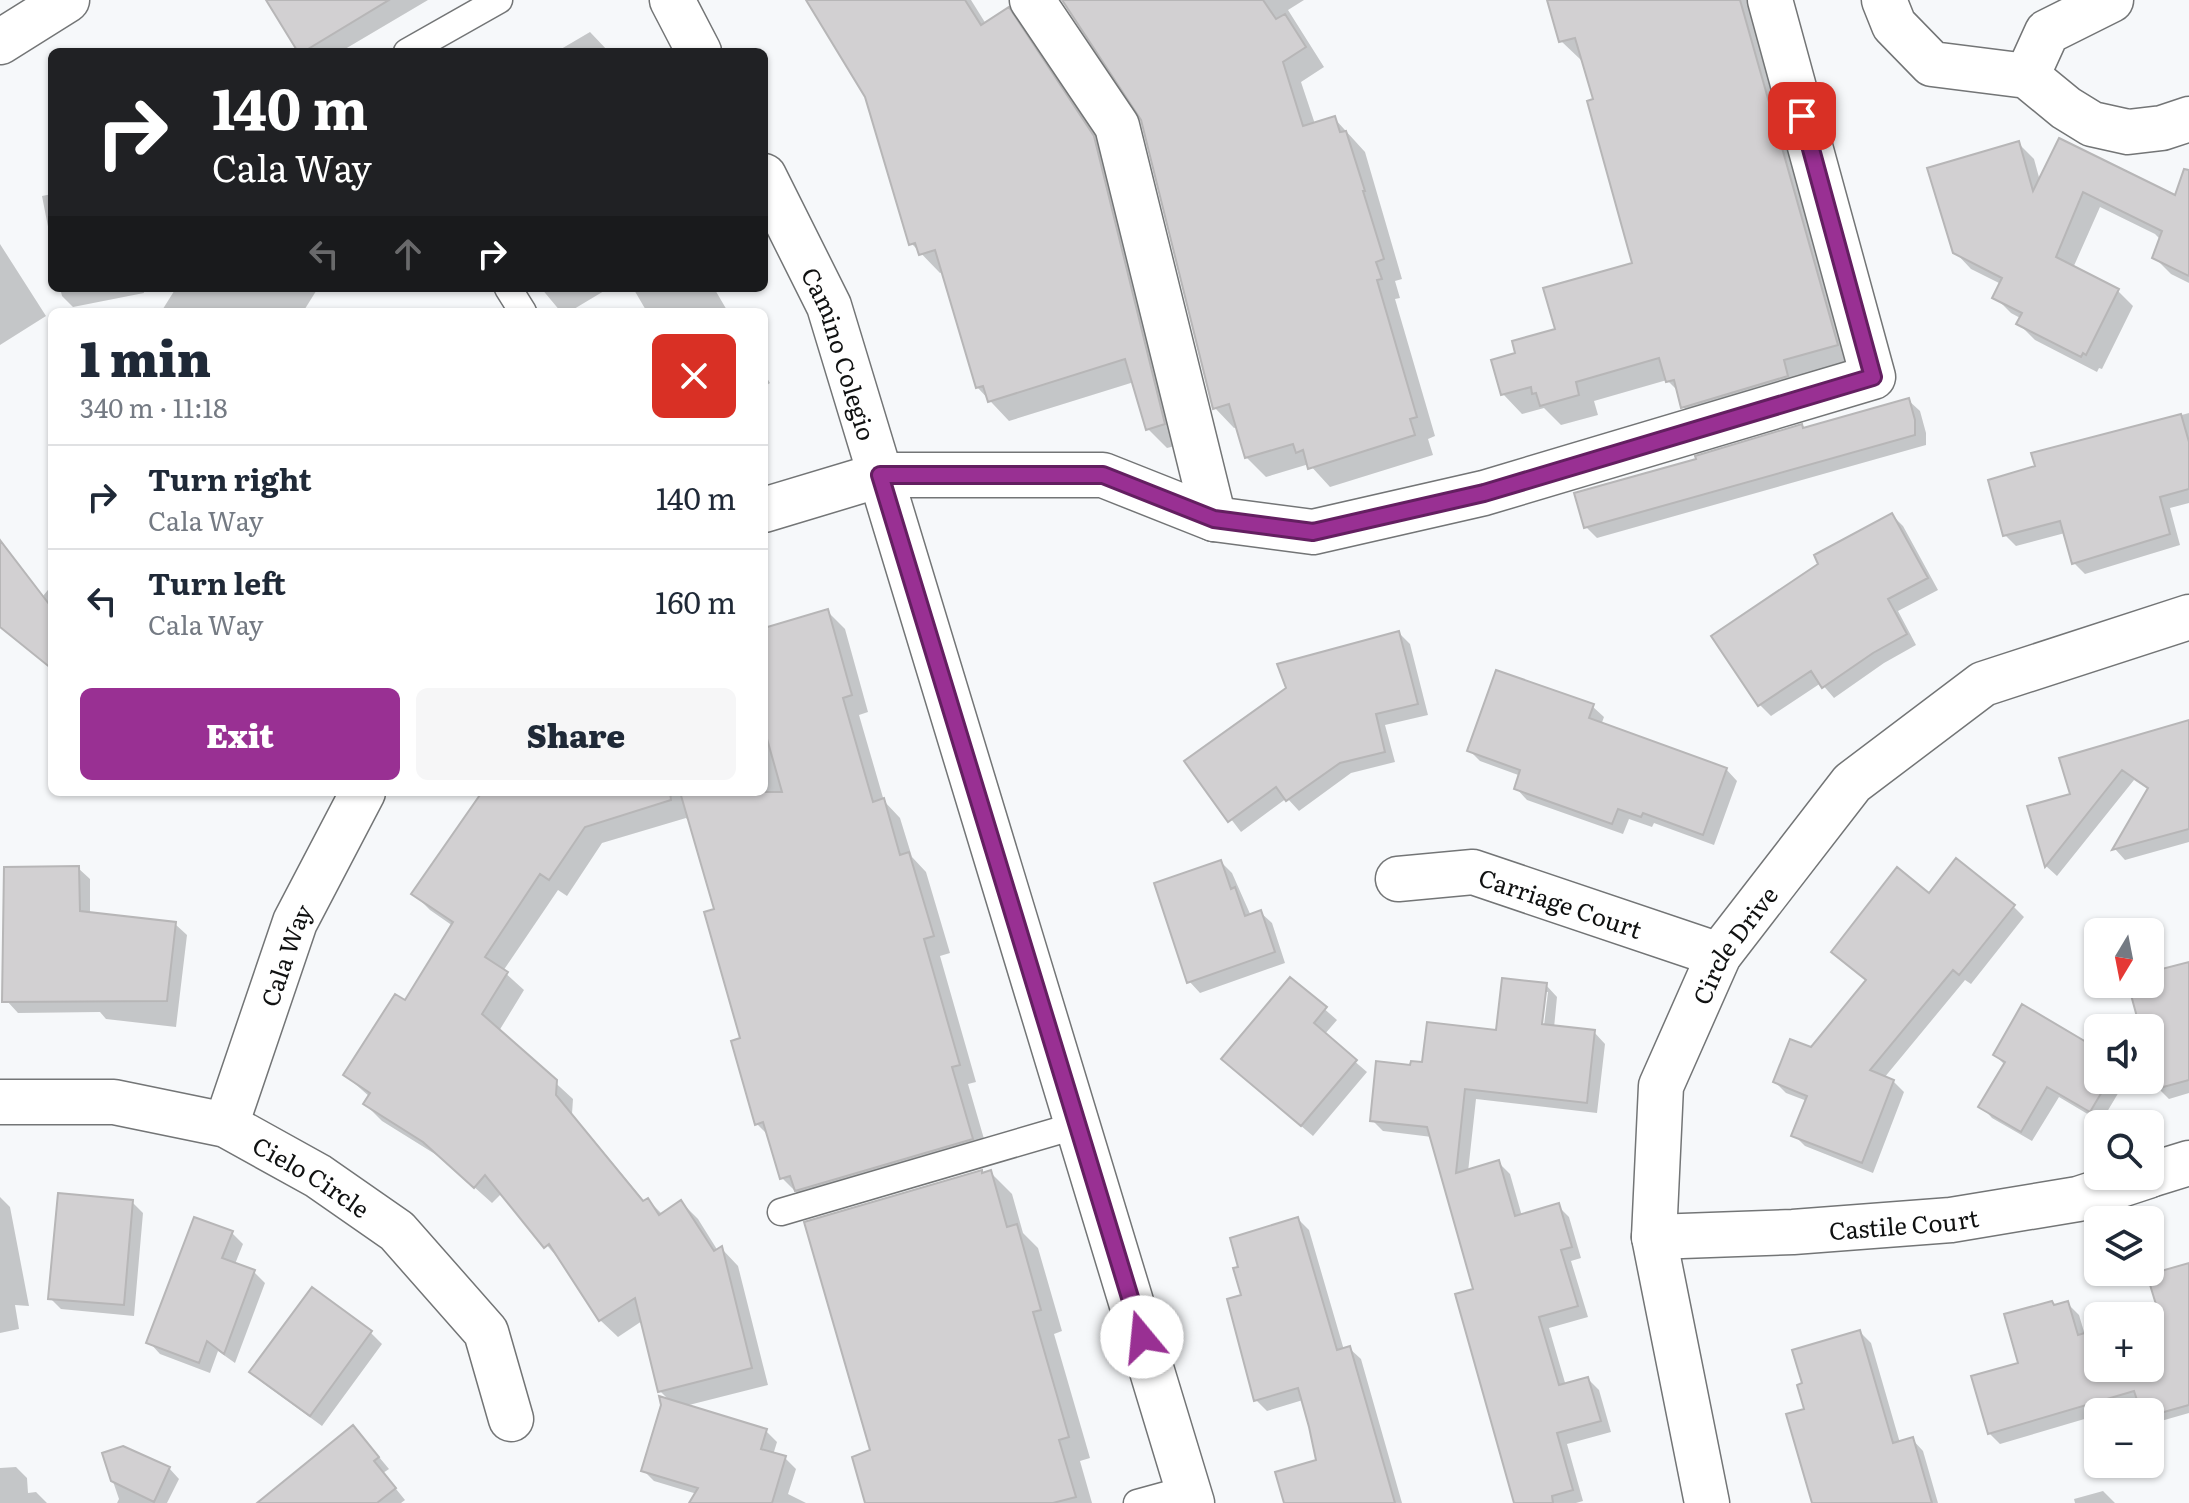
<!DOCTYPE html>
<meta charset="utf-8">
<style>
:root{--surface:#fff;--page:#f6f6f7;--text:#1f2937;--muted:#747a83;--line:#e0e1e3;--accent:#993093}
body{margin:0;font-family:Literata,serif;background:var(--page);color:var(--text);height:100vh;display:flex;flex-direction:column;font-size:30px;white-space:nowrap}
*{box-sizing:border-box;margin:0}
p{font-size:26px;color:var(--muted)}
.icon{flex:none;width:44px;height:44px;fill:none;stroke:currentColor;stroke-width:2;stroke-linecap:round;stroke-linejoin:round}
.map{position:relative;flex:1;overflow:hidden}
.sheet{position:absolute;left:48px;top:308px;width:720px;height:488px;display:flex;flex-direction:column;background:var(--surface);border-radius:12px;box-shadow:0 2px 6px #0004}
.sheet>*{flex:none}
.guide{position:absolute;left:48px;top:48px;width:720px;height:244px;border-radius:12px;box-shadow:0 2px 6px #0004;background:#202124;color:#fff;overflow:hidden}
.needle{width:52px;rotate:190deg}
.controls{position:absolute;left:2084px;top:918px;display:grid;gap:16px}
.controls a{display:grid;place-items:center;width:80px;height:80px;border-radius:12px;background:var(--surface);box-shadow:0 2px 6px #0004;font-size:40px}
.pin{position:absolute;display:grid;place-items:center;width:68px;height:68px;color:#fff;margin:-34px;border-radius:16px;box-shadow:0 4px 12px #0006}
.me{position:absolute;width:88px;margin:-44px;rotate:343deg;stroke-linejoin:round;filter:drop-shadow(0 0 6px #0008)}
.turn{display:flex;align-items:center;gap:28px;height:168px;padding:0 32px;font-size:36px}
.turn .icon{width:104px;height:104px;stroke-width:2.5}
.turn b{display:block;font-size:56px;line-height:68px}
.lanes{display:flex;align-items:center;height:76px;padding:0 32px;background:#0003;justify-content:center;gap:40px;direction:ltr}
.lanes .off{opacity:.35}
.round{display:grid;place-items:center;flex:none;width:84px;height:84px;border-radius:12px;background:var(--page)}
.head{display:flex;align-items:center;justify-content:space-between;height:136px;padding:0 32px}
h1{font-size:48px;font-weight:800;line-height:60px}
.cta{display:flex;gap:16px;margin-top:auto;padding:16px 32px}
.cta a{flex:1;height:92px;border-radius:12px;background:var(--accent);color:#fff;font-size:32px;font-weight:800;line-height:92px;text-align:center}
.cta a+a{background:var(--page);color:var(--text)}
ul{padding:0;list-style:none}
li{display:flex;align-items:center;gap:24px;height:104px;padding:0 32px;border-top:2px solid var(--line)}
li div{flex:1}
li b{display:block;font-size:30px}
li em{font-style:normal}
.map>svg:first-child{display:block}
.shadow{fill:#0003;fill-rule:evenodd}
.building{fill:#d2d0d2;stroke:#b7b6b7;stroke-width:2}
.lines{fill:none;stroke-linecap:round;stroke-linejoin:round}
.lane-casing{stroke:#737576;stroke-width:29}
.street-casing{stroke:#737576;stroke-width:47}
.secondary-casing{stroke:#737576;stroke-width:47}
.lane{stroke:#fff;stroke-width:26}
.street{stroke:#fff;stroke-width:44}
.secondary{stroke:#fff;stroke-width:44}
.route-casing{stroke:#631f60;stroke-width:20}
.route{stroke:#993093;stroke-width:14}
.labels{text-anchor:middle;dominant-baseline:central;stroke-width:6;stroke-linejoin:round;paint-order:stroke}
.street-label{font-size:24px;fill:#101111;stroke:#fff}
</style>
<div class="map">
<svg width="2189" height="1503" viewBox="0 0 2189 1503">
<rect width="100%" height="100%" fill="#f6f8fa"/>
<path class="shadow" d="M269,0H428L340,52H300Z
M808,0H971L986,24L1008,10L1028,29L1113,158L1183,444L1167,448L1148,429L1134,382L1009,421L977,387L944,272L940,273L911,243L867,96Z
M1063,0H1304L1288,10L1324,67L1301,82L1315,124L1334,118L1365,152L1402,279L1395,281L1400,298L1395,299L1435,436L1428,439L1433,455L1330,487L1309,464L1266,477L1246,457L1238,427L1234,428L1215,408L1143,119Z
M1549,0H1753L1856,364L1703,426L1683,407L1679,392L1667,380L1594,401L1598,415L1561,425L1544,408L1522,414L1503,394L1518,354L1557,331L1635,264L1596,100L1584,59L1581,60L1561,41Z
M590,32L609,52H556Z
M2018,143L2034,159L2040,181L2179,200L2189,183V283L2171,274L2155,258L2161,240L2155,234L2100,207L2073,268L2118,291L2133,306L2102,369L2099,368L2097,372L2035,340L2019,324L2022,319L2011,313L1995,297L2001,284L1971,269L1955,252Z
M52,194V247L42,196Z
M0,244L46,316L0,345Z
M60,288H143L144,293L73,307L62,296Z
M176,288H318L303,312H161Z
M541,288H609L569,312H561Z
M633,288H714L728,312H647Z
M764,373L770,383L764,387Z
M1908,400L1920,411L1926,433V445L1597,538L1586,527L1804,430Z
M2189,413V503L2170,508L2180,545L2085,574L2074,563L2065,533L2016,546L2005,535L2037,468L2034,455Z
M1892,515L1903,526L1938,590L1898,611L1916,645L1884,663L1834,698L1821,683L1771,716L1760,705L1714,636Z
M0,540L43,596L52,585V669L0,627Z
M827,611L845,629L868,712L859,715L884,801L900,818L912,857L926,872L950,953L940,956L976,1082L968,1084L989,1156L799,1195L782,1178L770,1137L757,1124L717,911L691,823L686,818L602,843L567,896L558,890L503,971L524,990L499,1031L573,1099L572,1114L645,1202L648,1200L663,1215L681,1202L698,1219L718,1251L722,1249L738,1266L768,1385L685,1406L766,1431L777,1442L773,1455L785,1458L796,1469L788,1494L806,1503H691L697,1494L654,1481L643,1470L670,1401L660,1391L642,1321L618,1337L600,1320L563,1264L502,1193L492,1203L443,1159L382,1121L365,1104L370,1097L345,1075L405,1003L453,926L430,910L413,893L483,792H764V630Z
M1399,633L1410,644L1428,715L1385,725L1395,762L1351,773L1299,811L1287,798L1241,832L1187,762Z
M1592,706L1604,717L1601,725L1726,769L1737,781L1714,845L1654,823L1652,827L1629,819L1623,834L1527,800L1516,788L1521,776L1480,761L1469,750Z
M2189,722V842L2125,860L2115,849L2149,790L2134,780L2057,876L2046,866L2029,807L2072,795Z
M1221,862L1232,873L1251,916L1260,912L1272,923L1285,963L1200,993L1189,981Z
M78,868L90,879V914L175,924L187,935L176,1027L106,1019L100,1012L18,1013L7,1001Z
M1929,895L2013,906L2024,917L1971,984L1965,980L1884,1078L1893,1081L1904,1092L1873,1173L1805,1146L1794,1135L1807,1101L1786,1093L1775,1082L1812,1049L1867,981Z
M2189,964V1093L2169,1099L2158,1088L2150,1058V1028H2142L2130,984H2150V974Z
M1291,980L1337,1020L1324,1035L1367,1072L1313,1136L1235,1070Z
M1546,985L1557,997L1554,1028L1594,1032L1605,1044L1597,1113L1476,1099L1468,1172L1499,1163L1510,1174L1522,1216L1558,1206L1569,1217L1581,1258L1571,1261L1588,1317L1549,1328L1566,1386L1588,1379L1599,1390L1611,1432L1567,1444L1583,1501L1576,1503H1517L1476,1290L1432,1137L1383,1131L1372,1120L1412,1067L1498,1032ZM1544,992H1548L1543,1034H1539Z
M2098,1052V1080H2126L2101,1122L2059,1097L2032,1141L1992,1118L1981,1106L2005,1065L1995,1055Z
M990,1172L1012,1194L1023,1233L1038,1248L1062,1331L1054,1334L1090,1458L1080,1461L1092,1503H872V1451L983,1174Z
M0,1197L10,1207L29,1306L15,1305L19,1329L0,1333Z
M132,1202L143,1213L134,1316L61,1309L50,1298Z
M1298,1219L1309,1230L1344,1350L1349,1348L1361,1359L1402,1503H1286L1318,1461L1303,1400L1267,1411L1256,1400L1244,1296Z
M232,1233L243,1244L235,1264L254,1272L265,1283L235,1363L218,1351L210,1373L160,1354L149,1342Z
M2189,1264V1413L2154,1423L2150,1419V1412H2143L2140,1403L2109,1412H2098V1415L2000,1444L1989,1433L2021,1364L2055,1307L2068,1304L2079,1315L2085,1335L2098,1331V1368H2150L2149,1316L2160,1313Z
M1860,1332L1871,1343L1900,1443L1912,1439L1923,1451L1938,1503H1815L1804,1384Z
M371,1333L382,1344L322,1426L263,1383L252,1372Z
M364,1439L389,1469L383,1473L405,1500L401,1503H292Z
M104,1455L169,1468L179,1479L167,1503H117L119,1499Z
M16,1467L27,1478L28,1493L36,1492L47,1503H0V1468Z
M2103,1491L2115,1503H2075L2074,1499Z"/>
<path class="building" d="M266,0H389L303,52H298Z
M806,0H965L981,25L1009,7L1094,136L1165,424L1146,430L1125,359L988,402L983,386L976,388L935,250L919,255L915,243L909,245L865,97Z
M1062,0H1263L1276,19L1285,14L1306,47L1283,62L1303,126L1335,116L1340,132L1346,131L1365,191H1363L1384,259L1376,262L1382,279L1377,280L1417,417L1410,419L1415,435L1308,469L1303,450L1296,453L1293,444L1245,458L1229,404L1213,409L1141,120Z
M1547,0H1740L1838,345L1784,360L1788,376L1681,408L1674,380L1666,382L1659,358L1576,382L1579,395L1540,406L1536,393L1532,394L1531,387L1501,395L1491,360L1515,353L1512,341L1555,329L1543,288L1632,263L1587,101L1593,99L1575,38L1559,42Z
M2059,138L2175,195L2184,169L2189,170V276L2152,258L2162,231L2083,192L2056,257L2119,289L2086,355L2083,353L2081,357L2016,324L2022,313L1992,298L2002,278L1953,253L1927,168L2019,141L2033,191Z
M1909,398L1915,420V435L1584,528L1574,493L1696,459L1695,456L1802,424L1803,428Z
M2181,414L2189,442V489L2160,497L2170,534L2072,564L2060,521L2003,536L1988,480L2035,466L2031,453Z
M1892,513L1928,578L1888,599L1907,634L1873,653L1822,688L1811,671L1758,706L1711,636L1818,564L1814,555Z
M0,540L52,608V669L0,627Z
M828,609L852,695L843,698L873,802L884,798L900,855L909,852L934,936L924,939L960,1065L952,1067L973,1139L795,1191L790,1176L780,1179L763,1122L755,1125L731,1041L740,1038L704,912L714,909L680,792H782L764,728V628Z
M1399,631L1418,704L1376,714L1385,752L1340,763L1286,801L1276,787L1228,822L1184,761L1286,688L1277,664Z
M1496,670L1594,704L1589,718L1727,768L1703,835L1643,813L1641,817L1618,809L1612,824L1514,789L1520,770L1467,751Z
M2189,720V829L2112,850L2148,788L2122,770L2045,867L2027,806L2070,794L2059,758Z
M482,792H670L671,800L585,827L549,880L540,874L485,957L508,972L482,1014L557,1080L556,1095L643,1201L648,1198L659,1215L681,1200L714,1251L722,1246L752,1368L658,1392L635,1298L599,1321L549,1244L544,1248L485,1175L474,1188L423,1142L363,1104L370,1093L343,1075L395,994L405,1000L453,922L411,894Z
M1956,858L2015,905L1959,975L1953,970L1870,1070L1894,1080L1862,1163L1791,1136L1807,1096L1773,1082L1790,1039L1811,1047L1866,980L1831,952L1897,867L1929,893Z
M1221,860L1231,889L1235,887L1245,916L1261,910L1275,952L1187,983L1154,883Z
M79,866L80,911L176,922L167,1001L2,1002L4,867Z
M2189,962V1080L2156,1089L2150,1065V1028H2140L2128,984H2150V972Z
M1290,977L1327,1007L1314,1023L1357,1060L1301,1126L1221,1059Z
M1502,978L1547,983L1542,1024L1595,1030L1587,1103L1465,1089L1456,1173L1499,1160L1515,1216L1559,1203L1572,1247L1561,1250L1578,1306L1539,1317L1559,1385L1588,1377L1601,1421L1557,1433L1573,1490L1552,1496L1553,1503H1514L1455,1294L1473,1289L1427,1127L1370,1121L1376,1061L1410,1065L1411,1061L1422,1062L1427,1022L1496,1030Z
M2022,1004L2098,1049V1080H2109L2090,1112L2047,1087L2021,1132L1978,1107L2005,1062L1993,1055Z
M982,1170V1173L991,1170L1007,1227L1017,1224L1041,1310L1033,1312L1069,1437L1059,1440L1076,1497L1053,1503H865L852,1457L870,1450L804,1222Z
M58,1193L133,1200L124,1305L48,1299Z
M194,1217L233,1231L222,1258L255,1270L224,1354L207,1341L199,1363L146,1343Z
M1298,1217L1337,1350L1350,1346L1395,1503H1284L1275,1472L1316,1460L1309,1427L1298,1388L1254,1401L1227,1299L1241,1295L1233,1268L1238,1267L1230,1238Z
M2189,1263V1405L2164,1412H2141L2134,1391L1988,1434L1971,1376L2018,1363L2004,1314L2052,1301L2054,1305L2068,1301L2078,1335L2098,1329V1368H2150V1316H2142L2158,1311L2147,1275Z
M312,1287L372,1331L310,1416L249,1372Z
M1860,1330L1893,1443L1913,1437L1932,1503H1812L1786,1414L1804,1409L1797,1385L1802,1383L1792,1350Z
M659,1396L767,1429L761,1449L786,1456L772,1503H689L698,1488L641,1471L661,1405Z
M353,1425L379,1457L374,1461L396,1488L377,1503H257Z
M123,1446L170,1467L154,1502L111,1481L102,1453Z"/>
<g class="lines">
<g class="lane-casing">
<path id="lane" d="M407,52L499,0
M508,288L523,312
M781,1212L1078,1125
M1137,1503L1188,1489"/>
</g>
<g class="street-casing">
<g id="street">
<path d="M1032,0L1117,126L1214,519"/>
<path d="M1884,0L1894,25L1932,64L2027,76L2066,108L2092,124L2128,132L2162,128L2189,119"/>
<path d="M2027,76L2047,32L2111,0"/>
<path d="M764,510L880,475H1103L1214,519L1313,532L1484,493L1873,377L1770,0"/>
<path id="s1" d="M1398,879L1473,872L1719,955"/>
<path id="s2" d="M0,1102H114L226,1125L318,1176L397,1231L486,1332L511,1419"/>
<path id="s3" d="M226,1125L295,922L363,792"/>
<path d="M2150,1175L2189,1163"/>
<path id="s4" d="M1654,1237L1793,1232L1951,1220L2078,1199L2148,1176"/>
<path id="s5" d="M1707,1503L1654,1237L1661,1086L1719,955L1852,783L1983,684L2189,617"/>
</g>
</g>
<g class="secondary-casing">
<g id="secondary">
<path d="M672,0L699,52"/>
<path d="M0,42L67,0"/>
<path id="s6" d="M764,176L829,306L1192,1503"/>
</g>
</g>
<use href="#lane" class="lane"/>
<use href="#street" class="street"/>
<use href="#secondary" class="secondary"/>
</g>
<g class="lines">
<g class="route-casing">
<path id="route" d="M1142,1337L880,475H1103L1214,519L1313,532L1484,493L1873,377L1802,116"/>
</g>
<use href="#route" class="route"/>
</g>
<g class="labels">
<g class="street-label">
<text stroke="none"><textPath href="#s6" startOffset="194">Camino Colegio</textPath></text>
<text stroke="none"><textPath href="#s1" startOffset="168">Carriage Court</textPath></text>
<text stroke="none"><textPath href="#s5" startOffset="582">Circle Drive</textPath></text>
<text stroke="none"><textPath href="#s3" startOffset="180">Cala Way</textPath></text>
<text stroke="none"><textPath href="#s2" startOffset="328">Cielo Circle</textPath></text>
<text stroke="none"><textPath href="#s4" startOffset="250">Castile Court</textPath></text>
</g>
</g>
</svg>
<div class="controls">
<a><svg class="needle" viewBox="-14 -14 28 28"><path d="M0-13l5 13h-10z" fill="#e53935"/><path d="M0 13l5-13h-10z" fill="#747a83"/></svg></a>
<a><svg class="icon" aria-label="sound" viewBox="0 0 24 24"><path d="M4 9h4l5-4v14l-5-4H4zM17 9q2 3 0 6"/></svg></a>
<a><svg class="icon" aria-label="search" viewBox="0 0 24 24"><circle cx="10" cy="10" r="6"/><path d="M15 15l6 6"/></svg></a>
<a><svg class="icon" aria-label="layers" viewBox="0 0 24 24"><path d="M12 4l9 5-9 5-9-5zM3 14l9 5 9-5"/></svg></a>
<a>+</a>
<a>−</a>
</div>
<div class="pin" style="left:1802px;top:116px;background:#d93025"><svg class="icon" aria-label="arrive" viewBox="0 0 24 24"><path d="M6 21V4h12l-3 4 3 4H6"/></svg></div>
<svg class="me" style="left:1142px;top:1337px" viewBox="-20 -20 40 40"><circle r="19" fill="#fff"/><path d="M0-13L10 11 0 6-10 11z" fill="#993093"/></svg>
<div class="guide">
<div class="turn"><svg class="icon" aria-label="right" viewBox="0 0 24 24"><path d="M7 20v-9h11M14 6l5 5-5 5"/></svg><div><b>140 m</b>Cala Way</div></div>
<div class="lanes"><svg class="icon off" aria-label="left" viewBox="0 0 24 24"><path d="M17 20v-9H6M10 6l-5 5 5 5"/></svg><svg class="icon off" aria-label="ahead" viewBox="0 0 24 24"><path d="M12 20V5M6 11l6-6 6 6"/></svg><svg class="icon" aria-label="right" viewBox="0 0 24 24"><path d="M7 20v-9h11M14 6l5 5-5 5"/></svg></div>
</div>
<section class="sheet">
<div class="head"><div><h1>1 min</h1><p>340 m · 11:18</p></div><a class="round" style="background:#d93025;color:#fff"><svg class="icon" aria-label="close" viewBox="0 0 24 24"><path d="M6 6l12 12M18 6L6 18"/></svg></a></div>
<ul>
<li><svg class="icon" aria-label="right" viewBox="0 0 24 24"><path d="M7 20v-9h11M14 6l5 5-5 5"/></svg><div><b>Turn right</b><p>Cala Way</p></div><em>140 m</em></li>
<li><svg class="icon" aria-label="left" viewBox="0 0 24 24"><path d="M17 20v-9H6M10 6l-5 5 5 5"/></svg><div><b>Turn left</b><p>Cala Way</p></div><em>160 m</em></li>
</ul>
<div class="cta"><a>Exit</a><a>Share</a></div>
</section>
</div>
